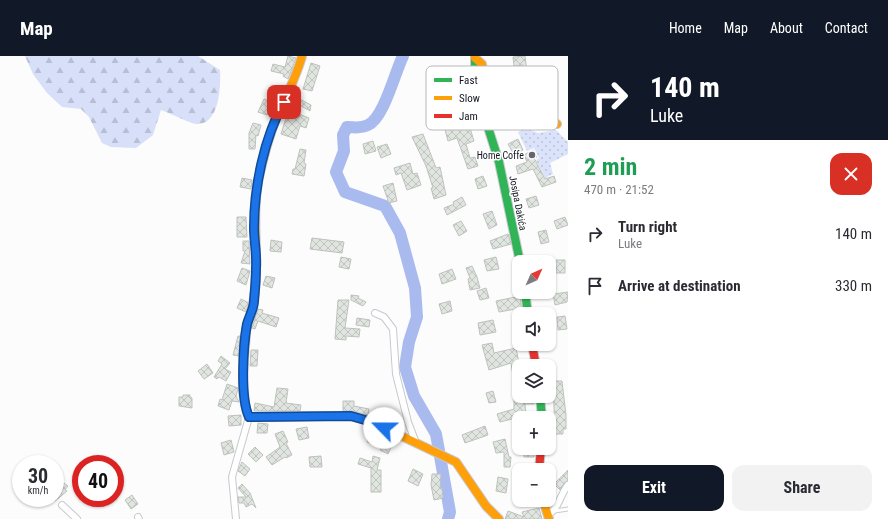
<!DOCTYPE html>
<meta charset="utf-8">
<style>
:root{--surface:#fff;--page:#f2f2f3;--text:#2b2b33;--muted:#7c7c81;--accent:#111827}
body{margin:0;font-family:"Roboto Condensed",sans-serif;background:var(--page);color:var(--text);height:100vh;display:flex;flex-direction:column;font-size:15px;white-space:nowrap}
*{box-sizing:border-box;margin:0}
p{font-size:13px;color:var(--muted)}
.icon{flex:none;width:22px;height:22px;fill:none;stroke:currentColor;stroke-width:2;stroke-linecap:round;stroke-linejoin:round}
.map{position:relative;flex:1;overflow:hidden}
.side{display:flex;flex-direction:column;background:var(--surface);width:320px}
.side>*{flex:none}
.top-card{background:#111827;color:#fff;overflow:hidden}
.needle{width:26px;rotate:45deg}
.buttons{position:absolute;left:512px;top:199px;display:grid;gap:8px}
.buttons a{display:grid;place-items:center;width:44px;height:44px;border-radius:8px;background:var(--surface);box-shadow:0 1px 3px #0004;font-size:20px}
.speed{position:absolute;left:12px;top:399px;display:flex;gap:8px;font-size:20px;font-weight:700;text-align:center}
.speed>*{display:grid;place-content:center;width:52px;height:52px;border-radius:50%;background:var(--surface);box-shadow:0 1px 3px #0004;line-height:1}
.speed small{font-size:10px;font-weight:400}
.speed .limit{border:6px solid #d22;background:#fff;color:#111}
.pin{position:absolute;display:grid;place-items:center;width:34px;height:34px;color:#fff;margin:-17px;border-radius:8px;box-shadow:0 2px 6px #0006}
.me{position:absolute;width:44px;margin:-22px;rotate:293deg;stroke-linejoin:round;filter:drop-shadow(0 0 3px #0008)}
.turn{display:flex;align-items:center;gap:14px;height:84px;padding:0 16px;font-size:18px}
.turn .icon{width:52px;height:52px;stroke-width:2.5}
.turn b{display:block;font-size:28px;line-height:34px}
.round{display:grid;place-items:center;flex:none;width:42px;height:42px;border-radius:12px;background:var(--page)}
.overview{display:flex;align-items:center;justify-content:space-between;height:68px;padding:0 16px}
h1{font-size:24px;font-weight:700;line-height:30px;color:#1e9e55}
.action{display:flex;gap:8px;margin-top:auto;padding:8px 16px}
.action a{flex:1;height:46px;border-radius:12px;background:var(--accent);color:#fff;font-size:16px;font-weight:700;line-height:46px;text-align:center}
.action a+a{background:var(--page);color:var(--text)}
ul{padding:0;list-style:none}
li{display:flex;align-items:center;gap:12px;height:52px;padding:0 16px}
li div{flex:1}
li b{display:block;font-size:15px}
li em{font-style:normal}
header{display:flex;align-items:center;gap:24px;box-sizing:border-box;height:56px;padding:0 20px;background:var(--accent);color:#fff}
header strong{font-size:19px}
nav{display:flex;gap:22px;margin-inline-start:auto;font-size:14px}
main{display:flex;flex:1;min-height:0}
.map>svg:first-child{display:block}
.forest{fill:url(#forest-firs)}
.park{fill:url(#park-dots)}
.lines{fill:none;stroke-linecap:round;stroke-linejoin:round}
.river{stroke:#a9baef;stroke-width:12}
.building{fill:url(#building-cross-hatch);stroke:#bec2bd}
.lane-casing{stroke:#c7c9ce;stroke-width:5}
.street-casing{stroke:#c7c9ce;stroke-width:8}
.fast-casing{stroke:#c7c9ce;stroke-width:10}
.slow-casing{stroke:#c7c9ce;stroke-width:10}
.jam-casing{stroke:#c7c9ce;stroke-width:10}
.lane{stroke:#fff;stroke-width:3}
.street{stroke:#fff;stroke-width:6}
.fast{stroke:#30b455;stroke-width:8}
.slow{stroke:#ff9f0a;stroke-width:8}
.jam{stroke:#e5322d;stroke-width:8}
.route-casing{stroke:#114b97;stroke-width:10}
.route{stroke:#1a73e8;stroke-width:7}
.poi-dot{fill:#65666d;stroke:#fff;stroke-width:1.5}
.labels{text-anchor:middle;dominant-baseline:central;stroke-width:3;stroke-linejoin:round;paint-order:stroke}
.poi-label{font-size:10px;fill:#131620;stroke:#fff;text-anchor:end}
.street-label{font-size:10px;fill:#131620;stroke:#fff}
.key{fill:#fff;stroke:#b8b9bc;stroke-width:1}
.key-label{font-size:11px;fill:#131620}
</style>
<header>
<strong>Map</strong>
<nav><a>Home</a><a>Map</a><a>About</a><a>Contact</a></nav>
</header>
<main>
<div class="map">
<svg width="568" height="463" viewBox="0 0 568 463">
<defs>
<pattern id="forest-firs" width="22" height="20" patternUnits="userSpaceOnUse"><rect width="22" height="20" fill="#d7dff9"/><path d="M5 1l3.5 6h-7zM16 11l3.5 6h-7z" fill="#b8bfd5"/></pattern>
<pattern id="park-dots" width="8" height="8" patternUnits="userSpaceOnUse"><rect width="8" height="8" fill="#dae3fa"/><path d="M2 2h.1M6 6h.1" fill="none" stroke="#bac2d6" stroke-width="1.8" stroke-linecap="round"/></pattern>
<pattern id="building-cross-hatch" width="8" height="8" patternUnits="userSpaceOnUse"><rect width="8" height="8" fill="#e0e5e0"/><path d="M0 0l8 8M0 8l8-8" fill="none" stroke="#bfc4c0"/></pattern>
</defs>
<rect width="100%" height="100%" fill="#fcfcfc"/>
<path class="forest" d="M25,0H198L220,14C221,28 220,70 196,68C189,67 170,57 161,54L153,79L136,92L111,91L102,87L89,61L81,53L62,51L47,37L33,18Z"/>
<path class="park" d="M526,72L538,77L556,74L568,86V98L550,107L553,118L545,122L536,104L539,102L534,92L527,95L518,76Z"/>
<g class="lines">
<path class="river" d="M403,0C395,16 384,62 368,69C360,73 355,71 347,71L343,79L344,95L336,116L345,136L385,150L400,177L415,232L417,261L409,286L405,311L414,340L436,378L450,456L448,463"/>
</g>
<path class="building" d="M288,0L296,2L288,23L283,20L284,18L271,15L273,8L285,11Z
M525,0L527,16L529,17L527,23L520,21L523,9L514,10L513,1Z
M311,7L320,10L312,35L303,33Z
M296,41L311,49L310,55L294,46Z
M264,43L272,47L267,59L258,56Z
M286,53L309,62L306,72L300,70L296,83L281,78L286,62L283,61Z
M474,59L477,69L470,72L474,85L466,88L470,102L475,101L478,110L468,113L457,82L448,85L444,70Z
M253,67L261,69L258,80L256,79L255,93H249V77Z
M423,78L436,112L440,111L446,139L434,143L431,132H433L426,110L412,81Z
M518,83L523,94L514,99L508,88Z
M373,85L376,95L365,98L363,88Z
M387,88L391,98L381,102L377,91Z
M300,93L306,94L304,107L306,108L304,120L292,118L293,113H295Z
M533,94L537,101L534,102L545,123L554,120L556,126L542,131L533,113L518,118L516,110L527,106L524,99Z
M410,107L413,118L417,117L421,129L407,134L401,117L396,119L394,112Z
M483,120L487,130L478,133L475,123Z
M242,122L252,124L251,133L240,131Z
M393,127L397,145L389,147L383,130Z
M536,140L539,149L529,152L526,143Z
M462,141L466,149L447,159L444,152L454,148L453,146Z
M492,155L497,169L489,173L483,158Z
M237,161H246L247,181H237Z
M565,161L568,169L557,173L554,165Z
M461,165L467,175L459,180L453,169Z
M546,174L549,186L541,188L538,176Z
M508,178L511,188L493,193L490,185Z
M312,182L344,186L342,197L310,193Z
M271,184L282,186L281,196L270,195Z
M243,185H249L250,208L241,207L245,195H243Z
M341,201L351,203L349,213L339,211Z
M496,201L499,213L487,215L484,204Z
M556,204H565V217H556Z
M472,210L477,221L480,232L470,234L468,223L470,222L466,212Z
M242,212L250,215L246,229L237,225Z
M452,213L456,223L442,228L439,218Z
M266,220L275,222L272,232L263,229Z
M486,232L489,242L480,244L477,235Z
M568,236L567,246L555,249L553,238Z
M351,239L359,240L358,242L366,246L363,250L351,244Z
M520,240L522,256L517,257L516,253L499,256L496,245Z
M241,243L249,247L246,256L237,252Z
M338,244H349L345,272L360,273L359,281L346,280V284L335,283Z
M450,245L452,255L442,258L439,248Z
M258,253L263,254L262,257L279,262L276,271L258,265L255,273L252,272Z
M565,260L567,273L558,274L557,261Z
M357,262L370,264L369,271L356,269Z
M493,264L496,276L480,279L478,267Z
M238,280H240L239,300L233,299Z
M492,287L494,297L516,292L519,307V340H534V348H525L526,362H516L500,366L497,358L514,353V331H515L511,307L489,314L482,289Z
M251,294H258L257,310H250Z
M221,300L230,307L225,313L231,316L226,325L219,321L217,323L214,321L222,308L218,305Z
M207,308L213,317L204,323L198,315Z
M553,325H562L566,359V373H563V378H555Z
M227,328L238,332L236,340L239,346L232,345L229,354L218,350L220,343L222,344Z
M277,332L288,333L286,347L301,349L300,355H254L255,347L274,351Z
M493,335L496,346L489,347L486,337Z
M183,339H190V341L192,342V352L179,350V341H183Z
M343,345H354V350L369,353L368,359L352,355H343Z
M241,359V369L229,370L228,360Z
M258,367L268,368L267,377H257Z
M485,370L488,379L465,387L462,379Z
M307,371L309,382L299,384L296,373Z
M283,375L288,386L286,387L292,399L286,402L285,401L272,409L266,401L280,391L275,378Z
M371,377L393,387L388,398L380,394L381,391L367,386Z
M505,383L509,401H511L510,411H504V396L496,397L493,386Z
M231,384L234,396L224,399L221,387Z
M255,391L263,399L256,406L248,398Z
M524,392H533L534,401H524Z
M321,400L322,411H310L309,401Z
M373,400L380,402L377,414H381V436H371V412L358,408L360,402L372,406Z
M242,406L250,413L245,420L238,415Z
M413,413L423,418L418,430L408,425Z
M568,414V425L565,426L560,434L554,428Z
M432,418H441L440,432H442L443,442L434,444L431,429Z
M498,421L508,423L506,437L496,435Z
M61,425L68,430L65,434L67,435L55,445V432Z
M242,428L250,437L256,452L252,448L246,451L244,447H239L238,441H246L238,432Z
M132,439L138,448L131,453L125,444Z
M539,452L542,463H505L508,455L524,461L522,456Z"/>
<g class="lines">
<g class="lane-casing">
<path id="lane" d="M555,455L568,453"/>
</g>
<g class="street-casing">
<path id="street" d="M375,257L384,261L393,273L396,318L408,366L416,387
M62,449L77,463
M548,459C559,452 560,439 568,429
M138,461L139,463
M236,463L232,421L249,361"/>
</g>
<g class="fast-casing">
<path id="fast" d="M475,0V24L479,43L499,106L520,206
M525,236L528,258
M249,264L246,274C245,302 238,335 249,361L312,360
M540,340L542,362"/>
</g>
<g class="slow-casing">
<path id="slow" d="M475,2L482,8L488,44L500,63L509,64L532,50L557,68
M249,264C264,218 249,168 259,121C264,99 270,74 280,54C288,36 297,19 302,0
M312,360H351L372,366L456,406L486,450L499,463
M543,444L549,463"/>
</g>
<g class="jam-casing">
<path id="jam" d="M532,288L536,310
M539,414L541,392"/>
</g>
<use href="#lane" class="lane"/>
<use href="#street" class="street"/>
<use href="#fast" class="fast"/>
<use href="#slow" class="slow"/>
<use href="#jam" class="jam"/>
</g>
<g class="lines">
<g class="route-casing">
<path id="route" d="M284,46C264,82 254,131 254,172C254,185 257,198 256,212C256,223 255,234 254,245C254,253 249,260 247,268C243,290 240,342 249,361L351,360L372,366L384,372"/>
</g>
<use href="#route" class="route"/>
</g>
<circle class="poi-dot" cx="532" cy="99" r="4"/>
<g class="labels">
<g class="poi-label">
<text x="524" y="99">Home Coffe</text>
</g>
<g class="street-label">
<text transform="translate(518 147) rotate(79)">Josipa Dakića</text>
</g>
</g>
<rect x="426" y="10" width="132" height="64" rx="6" class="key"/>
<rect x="434" y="22" width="18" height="4" fill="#30b455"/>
<rect x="434" y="40" width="18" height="4" fill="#ff9f0a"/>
<rect x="434" y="58" width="18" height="4" fill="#e5322d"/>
<g class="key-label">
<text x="459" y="28">Fast</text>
<text x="459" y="46">Slow</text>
<text x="459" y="64">Jam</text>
</g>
</svg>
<div class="buttons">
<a><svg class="needle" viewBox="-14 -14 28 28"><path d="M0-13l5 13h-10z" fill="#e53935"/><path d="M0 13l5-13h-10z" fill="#7c7c81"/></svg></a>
<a><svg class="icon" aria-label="sound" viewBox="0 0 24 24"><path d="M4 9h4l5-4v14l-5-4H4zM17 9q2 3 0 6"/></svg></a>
<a><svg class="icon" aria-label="layers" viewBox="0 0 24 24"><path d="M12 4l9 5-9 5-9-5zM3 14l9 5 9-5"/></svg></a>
<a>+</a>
<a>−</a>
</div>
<div class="speed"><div>30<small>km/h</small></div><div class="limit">40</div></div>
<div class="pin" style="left:284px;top:46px;background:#d93025"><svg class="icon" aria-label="arrive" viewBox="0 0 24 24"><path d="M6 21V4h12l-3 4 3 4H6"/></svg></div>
<svg class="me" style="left:384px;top:372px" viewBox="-20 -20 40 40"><circle r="19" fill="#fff"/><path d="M0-13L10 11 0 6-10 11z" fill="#1a73e8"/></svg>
</div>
<section class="side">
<div class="top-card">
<div class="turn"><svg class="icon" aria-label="right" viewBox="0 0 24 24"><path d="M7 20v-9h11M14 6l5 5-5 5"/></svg><div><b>140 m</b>Luke</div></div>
</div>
<div class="overview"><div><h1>2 min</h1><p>470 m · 21:52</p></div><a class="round" style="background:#d93025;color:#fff"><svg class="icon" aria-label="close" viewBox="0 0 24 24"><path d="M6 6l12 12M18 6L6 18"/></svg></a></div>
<ul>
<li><svg class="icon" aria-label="right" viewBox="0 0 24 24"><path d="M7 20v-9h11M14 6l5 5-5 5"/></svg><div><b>Turn right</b><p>Luke</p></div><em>140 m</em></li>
<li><svg class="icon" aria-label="arrive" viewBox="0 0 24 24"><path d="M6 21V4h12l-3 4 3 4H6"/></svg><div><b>Arrive at destination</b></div><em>330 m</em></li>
</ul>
<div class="action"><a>Exit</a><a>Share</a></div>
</section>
</main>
